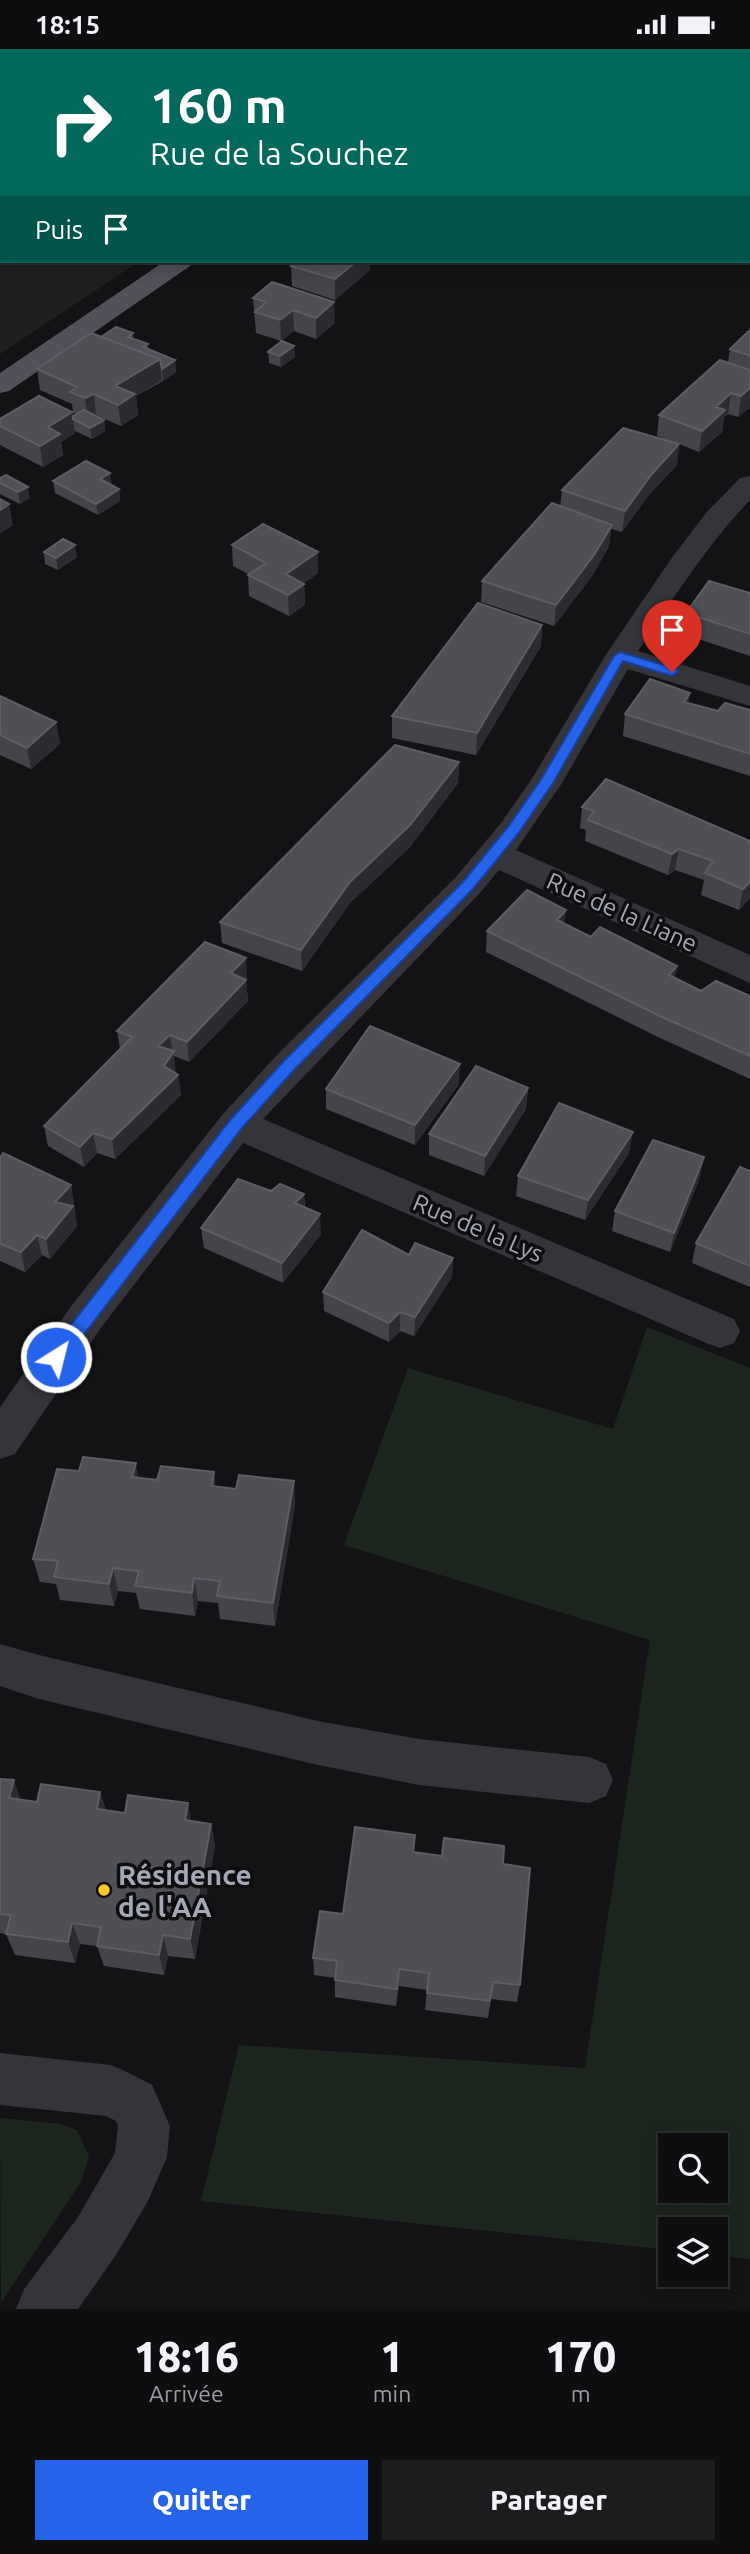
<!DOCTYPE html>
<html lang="fr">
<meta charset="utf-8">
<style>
:root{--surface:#0e0e10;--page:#1c1c1e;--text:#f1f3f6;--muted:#9b9c9f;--line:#2e2e30;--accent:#2563eb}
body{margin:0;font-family:Ubuntu,sans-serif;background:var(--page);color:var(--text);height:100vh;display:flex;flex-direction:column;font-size:26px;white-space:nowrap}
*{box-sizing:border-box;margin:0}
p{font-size:23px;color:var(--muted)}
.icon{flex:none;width:38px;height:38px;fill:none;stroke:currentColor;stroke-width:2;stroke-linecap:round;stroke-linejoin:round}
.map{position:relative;height:2260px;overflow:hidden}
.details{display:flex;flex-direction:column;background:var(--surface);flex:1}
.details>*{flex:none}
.banner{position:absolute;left:0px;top:0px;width:751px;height:214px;box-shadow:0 4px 18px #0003,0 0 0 2px var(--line);background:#00695c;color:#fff;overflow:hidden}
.fabs{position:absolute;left:658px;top:2084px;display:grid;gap:14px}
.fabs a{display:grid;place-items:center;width:70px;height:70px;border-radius:0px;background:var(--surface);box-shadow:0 4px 18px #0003,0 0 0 2px var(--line);font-size:35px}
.pin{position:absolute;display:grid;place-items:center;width:60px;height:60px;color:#fff;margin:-72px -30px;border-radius:50% 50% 50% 0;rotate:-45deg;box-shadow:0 0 7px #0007}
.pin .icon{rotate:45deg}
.me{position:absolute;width:77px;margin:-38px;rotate:36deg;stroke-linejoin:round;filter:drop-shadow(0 0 5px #0008)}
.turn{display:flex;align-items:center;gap:24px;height:147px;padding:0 35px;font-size:32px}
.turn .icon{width:91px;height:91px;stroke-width:2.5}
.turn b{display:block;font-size:49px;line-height:60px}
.then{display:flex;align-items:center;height:66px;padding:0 35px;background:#0003;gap:14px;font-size:26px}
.eta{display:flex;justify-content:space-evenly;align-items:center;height:119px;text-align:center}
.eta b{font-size:42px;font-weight:800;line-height:49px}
.action{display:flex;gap:14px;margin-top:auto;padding:14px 35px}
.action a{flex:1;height:80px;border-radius:0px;background:var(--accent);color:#fff;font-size:28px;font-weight:800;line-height:80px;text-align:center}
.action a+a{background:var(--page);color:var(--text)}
.status{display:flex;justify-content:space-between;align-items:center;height:49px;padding:0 35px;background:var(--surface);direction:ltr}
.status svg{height:19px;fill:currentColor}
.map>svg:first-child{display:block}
.built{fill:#1f1f22}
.green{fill:#1d251f;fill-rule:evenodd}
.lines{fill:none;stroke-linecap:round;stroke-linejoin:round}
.minor{fill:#34343a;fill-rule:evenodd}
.major{fill:#505159;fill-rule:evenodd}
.wall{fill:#44444a}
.shaded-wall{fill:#2c2c30}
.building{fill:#4f4f56;stroke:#5c5d65;stroke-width:2}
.route{fill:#2563eb;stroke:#184099;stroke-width:2}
.poi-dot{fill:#fbc926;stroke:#0e0e10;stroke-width:2.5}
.labels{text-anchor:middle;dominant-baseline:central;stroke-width:7;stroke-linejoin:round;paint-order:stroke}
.street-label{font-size:24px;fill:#a4a8b6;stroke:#0e0e10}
.near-poi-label{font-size:28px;font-weight:bold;fill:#a4a8b6;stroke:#0e0e10;text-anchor:start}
</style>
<div class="status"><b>18:15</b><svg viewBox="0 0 49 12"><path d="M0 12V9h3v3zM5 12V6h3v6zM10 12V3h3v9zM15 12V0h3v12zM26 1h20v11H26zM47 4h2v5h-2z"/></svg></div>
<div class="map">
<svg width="750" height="2260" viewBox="0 0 750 2260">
<rect width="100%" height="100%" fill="#131315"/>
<path class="built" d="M0,0L215,2H2V212H140L0,305Z"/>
<path class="green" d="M647,1278L750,1319V2210L716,2206V2180H670V2201L201,2152L239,1996L585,2019L650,1591L344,1496L408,1319L613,1380ZM716,2096V2142H670V2096Z
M0,2069L61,2075L77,2081L89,2107L82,2131L1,2254Z"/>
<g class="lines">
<path class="minor" d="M293,0H324L325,2H294Z
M399,0H428L429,2H400Z
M749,134H750V148H749Z
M750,427V451C706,497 673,550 638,602L750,637V657L628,620L562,734L516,801L750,906V934L499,821L479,845L263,1070L734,1270L740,1282L734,1294L720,1299L706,1294L243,1094L100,1280L15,1405L0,1410V1358L72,1256L223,1065L276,1007L455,829L501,774L533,728L605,607L671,510L706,464L740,429Z
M0,1595L39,1606L318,1672L419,1690L589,1708L606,1715L613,1731L606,1747L589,1754L419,1736L318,1716L39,1650L0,1637Z
M0,2004L111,2016L129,2024L152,2036L170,2077L167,2108L148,2152L116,2206L78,2260H16L24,2240L78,2168L115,2104L118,2077L116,2072L106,2067L0,2056Z"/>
<path class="major" d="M469,0H492L468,2Z
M749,75H750V89H749Z
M165,212H193L190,217L9,342L0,344V324Z"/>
</g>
<path class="wall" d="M0,72H2V129L0,128Z
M749,143H750V186H749Z
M2,157V188L0,187V158Z
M291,217L370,221L335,251L292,237Z
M253,249L335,274L316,290L294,282L281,292L256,284Z
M750,281V358L738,368L728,365L724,368L722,383L699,403L679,395L677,416L648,447L622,483L611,480L609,497L592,527L554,577L481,553L482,532L560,458L562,441L675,394L657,387L659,366L728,313L730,300Z
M133,284V290L148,295V301L175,311L176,323L163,332L136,347L138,366L121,377L96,366L104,371L105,382L92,390L75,382V384L61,393L63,406L43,418L0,396V370L72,363L73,367L76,365L73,364L72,355L40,341L37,320L101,288Z
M294,297L295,308L281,318L269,314L268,303Z
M110,424L111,436L119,440L120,452L98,466L55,444L53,432Z
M0,429L30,449L20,455L0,445Z
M232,496L318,524L304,534L305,556L289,567L249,547L248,525L233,517Z
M44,503L77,508L58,521L45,515Z
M750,544V607L683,585L686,564Z
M542,576L541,597L476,706L392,689V667Z
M0,647L56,673L60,695L31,720L0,706Z
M689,654L718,662L750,661V727L623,687L625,665Z
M459,713L458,734L410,798L350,854L302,922L222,894L220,873Z
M582,758L750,792V849L739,861L701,846L704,831L675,821L668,826L585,792L586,781L580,779Z
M565,875L591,888L677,917L675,929L701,942L750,947V1030L658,988L486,903L487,882Z
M247,930L246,931L248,952L189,1013L174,1007L175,1024L178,1026L181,1046L115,1110L97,1104L84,1118L48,1097L44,1077L120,1000L117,982Z
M459,1035L415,1096L326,1060V1040Z
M528,1039L526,1060L484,1127L429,1106V1085Z
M629,1104L585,1171L516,1147L518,1127Z
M0,1109L71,1136L77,1177L50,1210L42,1206L25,1223L0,1212Z
M750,1122V1238L692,1214L696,1194Z
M700,1128L670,1203L612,1182L615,1162Z
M271,1142L304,1145L305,1158L321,1185L283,1234L204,1199L201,1179Z
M409,1206L453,1209L452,1228L414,1287L400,1282L389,1293L324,1262L323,1243Z
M138,1429L236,1440L294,1432L295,1456L275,1577L220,1570L218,1554L198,1552L195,1567L140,1560L136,1544L118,1542L114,1557L60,1551L56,1535L40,1533L33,1510Z
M0,1730L21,1751L37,1753L100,1743L106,1761L211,1775L215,1797L195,1910L168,1907L164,1926L104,1917L97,1897L80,1895L75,1914L15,1906L6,1885L0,1884Z
M415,1786L414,1804L503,1815L520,1936L517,1953L491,1950L488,1969L425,1961L427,1941L399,1937L396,1957L335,1948V1929L314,1926L313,1909L343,1865Z"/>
<path class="shaded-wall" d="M357,212H370V221L335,251V230Z
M334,253L335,274L316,290V269Z
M293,261L294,282L281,292L280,271Z
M294,297L295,308L281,318L280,307Z
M160,310L162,331L136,347L138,366L121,377L115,337Z
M175,311L176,323L163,332L162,320Z
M750,339V358L738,368L741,347Z
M731,344L728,365L724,368L722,383L699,403L702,382L716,358Z
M94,345L96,366L88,371L85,349Z
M72,363L75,384L61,393L63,406L43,418L40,397L48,378Z
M104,371L105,382L92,390L90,379Z
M679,395L677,416L648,447L622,483L625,462L651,426Z
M110,424L111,435L101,442L100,430Z
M28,438L30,449L20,455L18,443Z
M119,440L120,452L98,466L96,455Z
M9,455L13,476L0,485V461Z
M612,476L609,497L592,527L554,577L556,556Z
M75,496L77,508L58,521L56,509Z
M318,503V524L287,546L286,525Z
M304,535L305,556L289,567L288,546Z
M542,576L541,597L476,706L477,684Z
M690,644L687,666L684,653Z
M56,673L60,695L31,720L27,699Z
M459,713L458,734L410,798L350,854L302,922L301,901L350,833Z
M679,800L675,821L668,826L672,805Z
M750,833V849L739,861L743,840Z
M566,861L564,882L557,871Z
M246,909L247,930L237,941L246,931L248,952L189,1013L187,993L231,924Z
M677,917L673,938L669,926Z
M170,986L176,1023L168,1035L178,1026L181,1046L115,1110L112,1090L158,997Z
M460,1015L459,1035L415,1096V1076Z
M528,1039L526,1060L484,1127L485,1107Z
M633,1083L629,1104L585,1171L588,1151Z
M93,1084L97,1104L84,1118L80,1098Z
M704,1108L700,1128L670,1203L674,1184Z
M71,1136L77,1177L50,1210L46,1190L55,1153Z
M304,1145L305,1165L295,1154Z
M320,1165L321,1185L283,1234L282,1214Z
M37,1186L42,1206L25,1223L21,1203Z
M453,1209L452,1228L414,1287L415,1268Z
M400,1263V1282L389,1293V1274Z
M136,1414L140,1438L132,1428Z
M214,1423L217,1447L212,1437Z
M294,1432L295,1456L275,1577L273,1554Z
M113,1519L118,1542L114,1557L109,1535Z
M194,1529L198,1552L195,1567L192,1544Z
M14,1731L22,1755L9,1749Z
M100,1743L107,1766L97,1760Z
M188,1754L192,1777L185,1771Z
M211,1775L215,1797L195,1910L190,1890Z
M72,1874L80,1895L75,1914L68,1893Z
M163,1886L168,1907L164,1926L159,1906Z
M399,1920V1937L396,1957L397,1940Z"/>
<path class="building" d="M0,72H2V103L0,102Z
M749,143H750V165L749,164Z
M2,157V168H0V158Z
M298,212H357L335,230L291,217Z
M272,233L334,253L316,269L293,261L280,271L255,263L266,253L253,249Z
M116,278L133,284L128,288L148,295L143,298L175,311L162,320L160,310L101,288Z
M750,281V307L730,300Z
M91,284L160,310L115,337L135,345L118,356L94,345L85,349L70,343L77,338L37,320Z
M282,292L294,297L280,307L268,303Z
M720,311L750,321V339L741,347L731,344L716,358L725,361L702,382L659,366Z
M39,347L72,363L48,378L60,385L40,397L0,377V370Z
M84,361L104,371L90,379L73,370V367Z
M623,379L679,395L651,426L625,462L562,441Z
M86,412L110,424L100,430L119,440L96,455L53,432Z
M6,426L28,438L18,443L0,434V429Z
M0,450L9,455L0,461Z
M552,454L612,476L594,506L556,556L482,532Z
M263,475L318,503L286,525L304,535L288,546L248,526L266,514L232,496Z
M63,490L75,496L56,509L44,503Z
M709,532L750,544V585L686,564Z
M478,554L542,576L477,684L392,667Z
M650,630L690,644L684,653L718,662L725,654L750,661V705L625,665Z
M0,647L56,673L27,699L0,686Z
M395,696L459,713L410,776L350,833L301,901L220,873Z
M606,730L750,792V833L743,840L705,824L713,812L679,800L672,805L588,771L594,762L582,758Z
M527,841L566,861L557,871L591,888L600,878L677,917L669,926L701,942L716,932L750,947V1007L662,968L487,882Z
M205,893L246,909L231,924L246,931L187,993L170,986L158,997L174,1002L164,1017L178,1026L112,1090L93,1084L80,1098L44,1077L132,988L117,982Z
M370,977L460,1015L415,1076L326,1040Z
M476,1017L528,1039L485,1107L429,1085Z
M559,1054L633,1083L588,1151L518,1127Z
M653,1091L704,1108L674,1184L615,1162Z
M3,1104L71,1136L55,1153L73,1157L46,1190L37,1186L21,1203L0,1195V1109Z
M740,1118L750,1122V1217L696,1194Z
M238,1130L271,1142L280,1135L304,1145L295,1154L320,1165L282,1214L201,1179Z
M362,1181L409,1206L415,1194L453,1209L415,1268L400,1263L389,1274L323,1243Z
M83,1408L136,1414L132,1428L157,1431L161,1417L214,1423L212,1437L236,1440L239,1426L294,1432L273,1554L217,1547L220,1532L194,1529L192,1544L135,1537L139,1522L113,1519L109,1535L54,1528L58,1512L33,1510L57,1420L79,1422Z
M0,1730L14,1731L9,1749L37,1753L41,1735L100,1743L97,1760L125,1764L128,1746L188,1754L185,1771L211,1775L190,1890L163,1886L159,1906L97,1897L101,1878L72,1874L68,1893L6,1885L11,1866L0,1865Z
M355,1778L415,1786L413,1803L442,1807L444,1789L504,1797L503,1815L530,1819L520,1936L493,1933L490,1952L427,1944L429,1924L399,1920L397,1940L335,1931L337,1912L313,1909L320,1862L343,1865Z"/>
<path class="route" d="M620,603L677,620L678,623L672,627L623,612L553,734L518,785L472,841L294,1021L242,1079L62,1314H50L47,1308L50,1303L231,1070L283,1013L462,834L508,778L540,732L614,607Z"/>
<circle class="poi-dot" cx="104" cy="1841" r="7"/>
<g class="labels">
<g class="street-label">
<text transform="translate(622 863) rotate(24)">Rue de la Liane</text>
<text transform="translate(478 1179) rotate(23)">Rue de la Lys</text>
</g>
<g class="near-poi-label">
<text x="118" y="1825">Résidence<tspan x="118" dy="32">de l'AA</tspan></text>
</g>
</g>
</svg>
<div class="fabs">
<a><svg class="icon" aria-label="search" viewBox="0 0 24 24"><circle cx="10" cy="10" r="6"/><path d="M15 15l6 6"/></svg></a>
<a><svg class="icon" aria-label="layers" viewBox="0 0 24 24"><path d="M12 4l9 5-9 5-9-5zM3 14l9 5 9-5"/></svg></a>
</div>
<div class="pin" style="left:672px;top:623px;background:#d93025"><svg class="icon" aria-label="arrive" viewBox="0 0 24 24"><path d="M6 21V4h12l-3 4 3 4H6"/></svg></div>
<svg class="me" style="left:56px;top:1308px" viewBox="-20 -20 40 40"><circle r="17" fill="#2563eb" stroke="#fff" stroke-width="3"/><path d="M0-11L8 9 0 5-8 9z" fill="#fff"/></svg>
<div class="banner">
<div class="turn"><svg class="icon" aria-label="right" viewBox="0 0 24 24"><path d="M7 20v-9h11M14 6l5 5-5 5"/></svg><div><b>160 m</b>Rue de la Souchez</div></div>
<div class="then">Puis<svg class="icon" aria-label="arrive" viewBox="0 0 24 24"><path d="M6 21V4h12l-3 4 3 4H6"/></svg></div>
</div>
</div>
<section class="details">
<div class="eta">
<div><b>18:16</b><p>Arrivée</p></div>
<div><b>1</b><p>min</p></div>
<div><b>170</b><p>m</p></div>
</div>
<div class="action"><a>Quitter</a><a>Partager</a></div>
</section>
